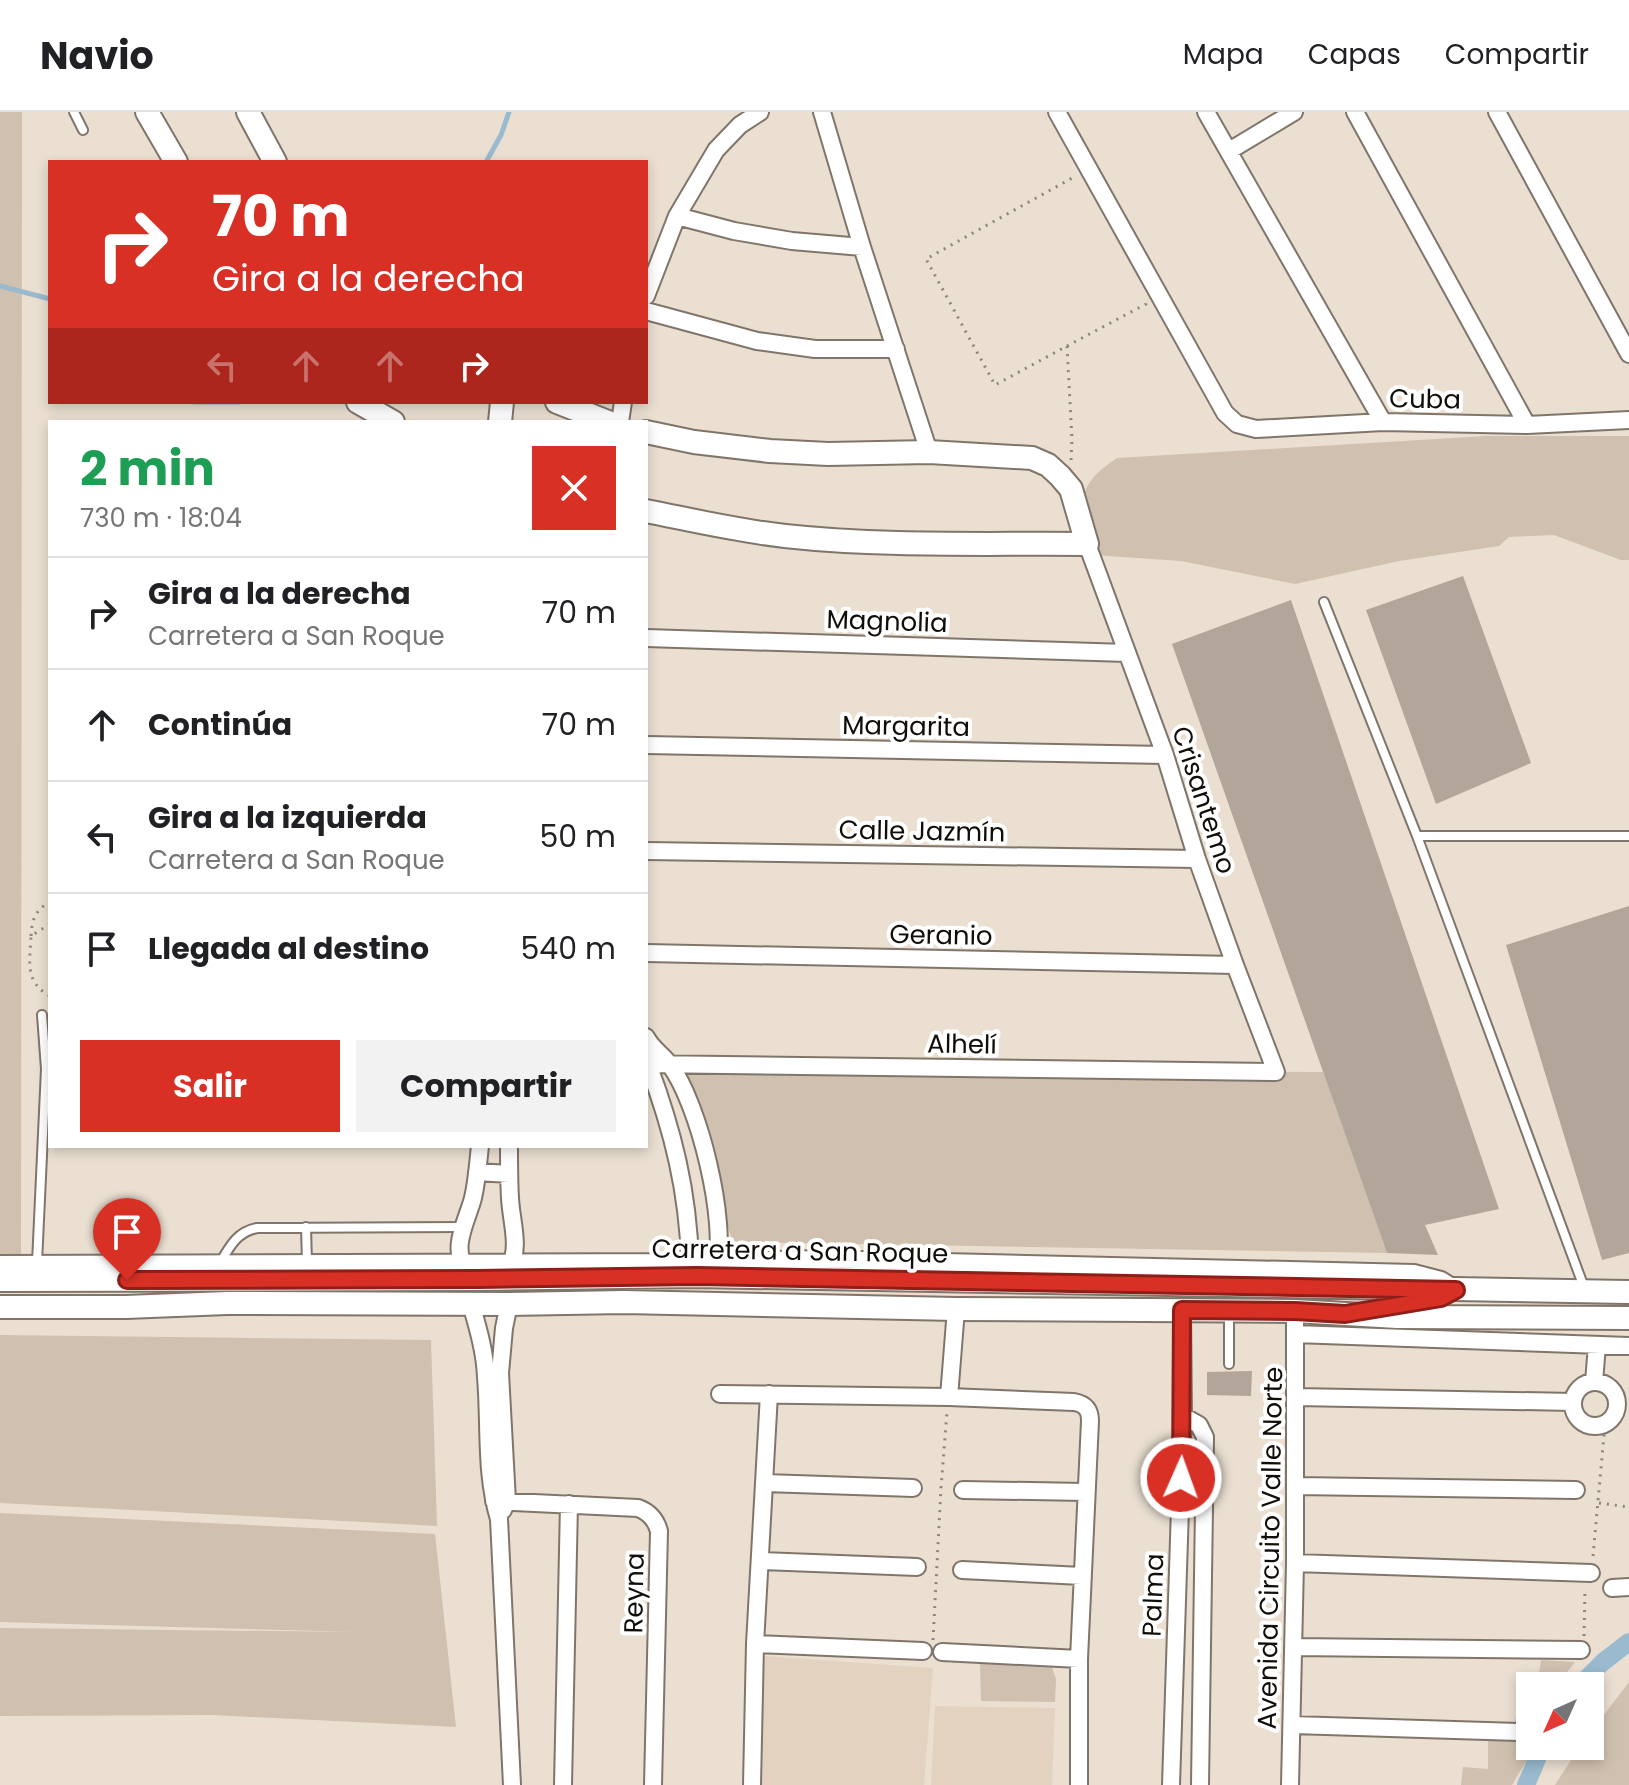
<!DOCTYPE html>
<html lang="es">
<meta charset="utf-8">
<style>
:root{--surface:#fff;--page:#f2f2f2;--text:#202124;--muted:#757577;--line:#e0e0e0;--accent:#d93025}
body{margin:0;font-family:Poppins,sans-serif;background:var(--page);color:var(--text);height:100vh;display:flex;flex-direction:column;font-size:30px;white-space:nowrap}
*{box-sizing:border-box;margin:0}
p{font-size:26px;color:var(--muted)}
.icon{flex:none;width:44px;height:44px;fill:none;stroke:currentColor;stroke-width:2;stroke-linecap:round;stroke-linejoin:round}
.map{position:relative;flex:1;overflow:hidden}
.side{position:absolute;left:48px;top:308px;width:600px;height:728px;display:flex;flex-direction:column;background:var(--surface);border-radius:0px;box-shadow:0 4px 12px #0003}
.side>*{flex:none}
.hud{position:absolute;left:48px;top:48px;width:600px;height:244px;border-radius:0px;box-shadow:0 4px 12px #0003;background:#d93025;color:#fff;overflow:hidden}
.needle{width:52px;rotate:225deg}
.buttons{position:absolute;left:1516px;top:1560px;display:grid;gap:16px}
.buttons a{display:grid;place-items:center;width:88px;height:88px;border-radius:0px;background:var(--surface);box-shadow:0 4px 12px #0003;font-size:40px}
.pin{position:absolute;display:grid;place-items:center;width:68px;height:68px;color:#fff;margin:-82px -34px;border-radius:50% 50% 50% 0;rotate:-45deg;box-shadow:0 0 8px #0007}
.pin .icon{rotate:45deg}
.me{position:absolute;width:88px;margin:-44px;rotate:2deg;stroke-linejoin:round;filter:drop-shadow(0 0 6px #0008)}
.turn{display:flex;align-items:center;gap:28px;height:168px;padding:0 32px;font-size:36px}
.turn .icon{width:104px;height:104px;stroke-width:2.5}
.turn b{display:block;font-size:56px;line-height:68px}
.lanes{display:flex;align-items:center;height:76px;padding:0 32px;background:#0003;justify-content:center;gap:40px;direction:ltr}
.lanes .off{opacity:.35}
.round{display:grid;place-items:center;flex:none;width:84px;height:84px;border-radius:0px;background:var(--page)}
.headline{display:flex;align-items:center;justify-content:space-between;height:136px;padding:0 32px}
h1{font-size:48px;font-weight:700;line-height:60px;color:#1e9e55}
.button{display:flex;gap:16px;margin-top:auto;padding:16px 32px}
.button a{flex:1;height:92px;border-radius:0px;background:var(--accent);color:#fff;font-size:32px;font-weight:700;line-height:92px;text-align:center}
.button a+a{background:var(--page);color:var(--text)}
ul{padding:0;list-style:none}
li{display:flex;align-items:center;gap:24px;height:112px;padding:0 32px;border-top:2px solid var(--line)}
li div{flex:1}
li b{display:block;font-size:30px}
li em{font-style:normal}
header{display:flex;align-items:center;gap:48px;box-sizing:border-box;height:112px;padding:0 40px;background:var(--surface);border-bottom:2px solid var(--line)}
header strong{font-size:38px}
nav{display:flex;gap:44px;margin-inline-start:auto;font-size:28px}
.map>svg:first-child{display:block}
.built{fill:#e3d2bf}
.green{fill:#d0c0af}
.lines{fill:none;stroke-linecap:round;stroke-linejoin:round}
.stream{stroke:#99bacf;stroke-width:5}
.canal{stroke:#99bacf;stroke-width:18}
.building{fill:#b1a699}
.lane-casing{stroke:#80756a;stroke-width:12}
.street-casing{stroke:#80756a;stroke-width:20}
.secondary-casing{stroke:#80756a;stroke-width:26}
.path{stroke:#8d857b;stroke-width:3;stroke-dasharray:2 6;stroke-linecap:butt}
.lane{stroke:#fff;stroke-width:8}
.street{stroke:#fff;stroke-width:16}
.secondary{stroke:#fff;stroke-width:22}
.route-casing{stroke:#8d1f18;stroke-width:20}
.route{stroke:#d93025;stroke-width:14}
.labels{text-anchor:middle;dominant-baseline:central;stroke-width:8;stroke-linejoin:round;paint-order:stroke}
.street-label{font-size:26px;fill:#110d08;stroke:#fff}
</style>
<header>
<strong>Navio</strong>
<nav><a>Mapa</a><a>Capas</a><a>Compartir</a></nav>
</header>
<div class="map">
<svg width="1629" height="1673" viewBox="0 0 1629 1673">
<rect width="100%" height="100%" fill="#eadfd1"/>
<path class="built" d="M764,1544L933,1556L924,1673H758Z
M935,1594L1055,1596L1052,1673H931Z"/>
<path class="green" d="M0,0H22L21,1142H0Z
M1486,324H1629V448H1621L1554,423L1509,425L1499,434L1399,449L1295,472L1181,449L1094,443C1083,394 1069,378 1117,346Z
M673,956L1323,960L1387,1141L733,1130Z
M0,1223L431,1228L437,1414L0,1391Z
M0,1401L435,1422L456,1615L212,1603L0,1604V1516L356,1520L0,1510Z
M1541,1548L1575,1550L1556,1574H1537Z
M980,1551L1052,1555L1056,1567L1055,1590L981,1589Z
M1629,1570V1673H1555L1580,1634H1590V1621Z
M1520,1581H1530V1630L1528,1646L1512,1673H1461L1463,1655L1488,1657V1629L1512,1628Z"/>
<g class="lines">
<path class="stream" d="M486,50L501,23L509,0
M0,174L50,187
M194,290H239"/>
<path class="canal" d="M1579,1574L1603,1550L1629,1530
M1526,1673L1537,1647L1540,1634"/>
</g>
<path class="building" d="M1463,464L1531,651L1436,692L1366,498Z
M1291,488L1499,1097L1425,1113L1438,1143L1387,1141L1172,532Z
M1629,794V1141L1602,1148L1506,833Z
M1252,1259L1251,1284L1207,1283V1260Z"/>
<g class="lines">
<g class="lane-casing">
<path id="lane" d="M74,0L83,18
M1324,490L1417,724L1585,1178
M1417,724H1629
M306,1115L307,1151
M37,1151L46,957L42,903
M220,1151C230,1134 237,1120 257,1116L463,1115
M1229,1201V1252"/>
</g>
<g class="street-casing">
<path id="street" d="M822,0L862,135L929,340
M1057,0L1225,301L1237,312L1256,317L1383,310L1527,313L1629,308
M1206,0L1383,310
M1355,0L1527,313
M1497,0L1629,242
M1229,39L1294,0
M677,104L734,119L792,129L862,135
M646,184L677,104L716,38L740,13L760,0
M646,199L757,229L815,237H896
M620,310L623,290
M646,526L1127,541
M646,633L1165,643
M646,739L1197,747
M646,841L1235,853
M646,925C652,937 663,943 670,953C699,992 728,1110 716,1157
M649,944L648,952C673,1019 688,1079 690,1150L693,1158
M646,952L1276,960L1235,853L1197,747L1165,643L1087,432
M477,1060L509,1062
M0,1152L690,1150L818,1147L1414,1161L1441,1168L1452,1175
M509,1156C521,1136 511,1109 510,1086C509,1069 509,1051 509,1034
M468,1159C449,1138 467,1109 473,1086C477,1069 478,1051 480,1034
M471,1192C478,1216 485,1240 486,1265C490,1312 485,1362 499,1407L512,1673
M1295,1222L1629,1234
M1573 1292a22 22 0 1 1 44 0a22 22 0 1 1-44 0Z
M1594,1270L1597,1233
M720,1282L949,1285L1074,1290C1085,1292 1090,1297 1090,1309L1079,1547V1673
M949,1285L956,1197
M1296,1285L1573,1290
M1183,1304L1199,1313L1205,1325L1200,1673
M765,1371L913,1376
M1296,1374L1576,1378
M963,1378L1086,1380
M494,1389L638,1396C649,1400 656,1408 659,1419L653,1673
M503,1398L507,1389L500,1261L504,1216L509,1192
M760,1449L917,1455
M1295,1451L1591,1461
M962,1458L1082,1464
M1612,1476L1629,1475
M755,1532L923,1539
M1294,1535L1581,1538
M942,1540L1079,1547
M1293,1613L1519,1620
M563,1673L569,1392
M752,1673L755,1532L769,1282
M1171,1673L1183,1304L1182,1198
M1290,1673L1295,1451V1199"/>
</g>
<g class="secondary-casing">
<path id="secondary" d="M147,0L176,50
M248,0L275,50
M358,290L393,310
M557,290L608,310
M500,310L502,290
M646,320L694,330L770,339L828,342L929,340L1032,346L1048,353L1060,364L1071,377L1087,432C987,431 885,435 785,424C738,419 692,408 646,399
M0,1168L478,1167L697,1164L1629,1180
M0,1195H126L227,1191L509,1192L624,1190L956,1197L1295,1199L1397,1205L1629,1206"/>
</g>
<path class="path" d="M1067,234L1146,192V190
M1071,348L1072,327L1067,234L995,273L926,147L1074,65
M50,812L31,824C30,849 24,870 50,884
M31,824C32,808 35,798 50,790
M1599,1391L1629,1395
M1593,1444L1605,1312
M1584,1524L1585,1476
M933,1528L941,1376L947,1300"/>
<use href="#lane" class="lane"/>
<use href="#street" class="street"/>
<use href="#secondary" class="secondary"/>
</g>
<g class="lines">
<g class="route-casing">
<path id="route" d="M127,1168L478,1167L697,1164L1456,1178L1441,1186L1345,1202L1295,1199L1182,1198L1181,1366"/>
</g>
<use href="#route" class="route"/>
</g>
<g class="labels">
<g class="street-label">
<text transform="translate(1425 287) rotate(1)">Cuba</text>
<text transform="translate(887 509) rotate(2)">Magnolia</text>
<text transform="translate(906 614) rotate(1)">Margarita</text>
<text transform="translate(1204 688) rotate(72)">Crisantemo</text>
<text transform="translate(922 719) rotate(1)">Calle Jazmín</text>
<text transform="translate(941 823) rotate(1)">Geranio</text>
<text transform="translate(962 932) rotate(1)">Alhelí</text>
<text transform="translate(800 1139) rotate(1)">Carretera a San Roque</text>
<text transform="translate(1270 1436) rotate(-89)">Avenida Circuito Valle Norte</text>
<text transform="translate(634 1481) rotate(-89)">Reyna</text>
<text transform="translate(1153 1483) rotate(-88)">Palma</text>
</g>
</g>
</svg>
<div class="buttons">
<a><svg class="needle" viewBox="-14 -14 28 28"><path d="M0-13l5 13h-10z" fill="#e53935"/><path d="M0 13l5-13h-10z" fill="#757577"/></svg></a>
</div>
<div class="pin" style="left:127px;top:1168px;background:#d93025"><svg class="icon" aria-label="arrive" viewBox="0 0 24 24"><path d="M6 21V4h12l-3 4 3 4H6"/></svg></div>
<svg class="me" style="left:1181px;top:1366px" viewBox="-20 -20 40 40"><circle r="17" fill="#d93025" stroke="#fff" stroke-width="3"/><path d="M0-11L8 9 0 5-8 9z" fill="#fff"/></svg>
<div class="hud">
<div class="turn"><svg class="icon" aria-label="right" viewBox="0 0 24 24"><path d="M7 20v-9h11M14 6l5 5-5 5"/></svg><div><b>70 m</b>Gira a la derecha</div></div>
<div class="lanes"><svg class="icon off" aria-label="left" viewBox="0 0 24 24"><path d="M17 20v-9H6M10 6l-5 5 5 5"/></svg><svg class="icon off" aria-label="ahead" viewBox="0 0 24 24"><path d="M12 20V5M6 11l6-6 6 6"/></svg><svg class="icon off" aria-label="ahead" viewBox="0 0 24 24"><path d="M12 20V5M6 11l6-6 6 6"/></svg><svg class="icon" aria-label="right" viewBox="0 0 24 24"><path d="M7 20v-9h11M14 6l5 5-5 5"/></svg></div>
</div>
<section class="side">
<div class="headline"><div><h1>2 min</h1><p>730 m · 18:04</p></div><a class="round" style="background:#d93025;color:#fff"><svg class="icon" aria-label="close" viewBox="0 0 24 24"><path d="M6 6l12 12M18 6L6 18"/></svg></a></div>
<ul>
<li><svg class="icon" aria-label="right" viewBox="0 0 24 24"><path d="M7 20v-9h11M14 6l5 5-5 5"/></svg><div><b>Gira a la derecha</b><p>Carretera a San Roque</p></div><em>70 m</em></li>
<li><svg class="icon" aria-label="ahead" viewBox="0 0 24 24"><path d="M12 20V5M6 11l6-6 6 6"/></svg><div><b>Continúa</b></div><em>70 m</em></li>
<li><svg class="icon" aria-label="left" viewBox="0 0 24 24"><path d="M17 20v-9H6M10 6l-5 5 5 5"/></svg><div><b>Gira a la izquierda</b><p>Carretera a San Roque</p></div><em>50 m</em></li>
<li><svg class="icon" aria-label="arrive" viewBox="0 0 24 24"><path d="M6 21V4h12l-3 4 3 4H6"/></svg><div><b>Llegada al destino</b></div><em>540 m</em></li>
</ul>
<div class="button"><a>Salir</a><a>Compartir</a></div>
</section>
</div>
